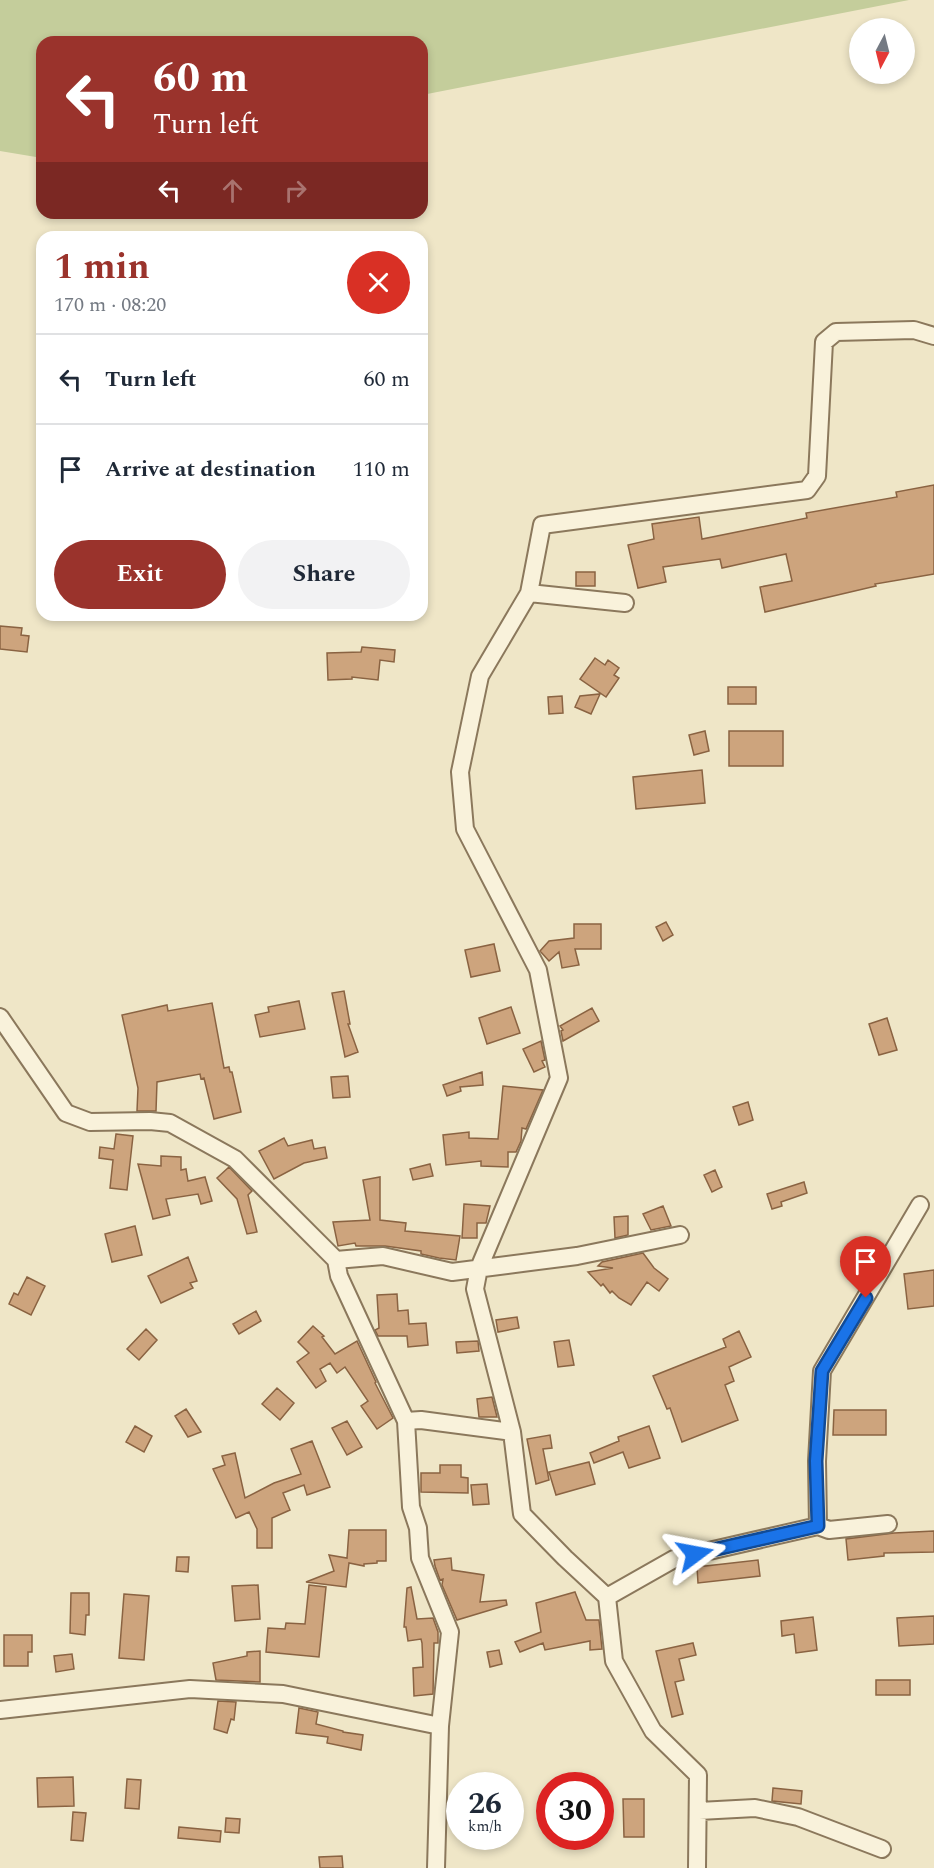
<!DOCTYPE html>
<meta charset="utf-8">
<style>
:root{--surface:#fff;--page:#f2f2f3;--text:#1f2937;--muted:#747a83;--line:#e0e1e3;--accent:#9a332c}
body{margin:0;font-family:Spectral,serif;background:var(--page);color:var(--text);height:100vh;display:flex;flex-direction:column;font-size:22px;white-space:nowrap}
*{box-sizing:border-box;margin:0}
p{font-size:20px;color:var(--muted)}
.icon{flex:none;width:33px;height:33px;fill:none;stroke:currentColor;stroke-width:2;stroke-linecap:round;stroke-linejoin:round}
.map{position:relative;flex:1;overflow:hidden}
.sheet{position:absolute;left:36px;top:231px;width:392px;height:390px;display:flex;flex-direction:column;background:var(--surface);border-radius:18px;box-shadow:0 3px 9px #0003}
.sheet>*{flex:none}
.guide{position:absolute;left:36px;top:36px;width:392px;height:183px;border-radius:18px;box-shadow:0 3px 9px #0003;background:#9a332c;color:#fff;overflow:hidden}
.needle{width:39px;rotate:187deg}
.buttons{position:absolute;left:849px;top:18px;display:grid;gap:12px}
.buttons a{display:grid;place-items:center;width:66px;height:66px;border-radius:50%;background:var(--surface);box-shadow:0 3px 9px #0003;font-size:30px}
.speed{position:absolute;left:446px;top:1772px;display:flex;gap:12px;font-size:30px;font-weight:700;text-align:center}
.speed>*{display:grid;place-content:center;width:78px;height:78px;border-radius:50%;background:var(--surface);box-shadow:0 3px 9px #0003;line-height:1}
.speed small{font-size:15px;font-weight:400}
.speed .limit{border:9px solid #d22;background:#fff;color:#111}
.pin{position:absolute;display:grid;place-items:center;width:51px;height:51px;color:#fff;margin:-62px -26px;border-radius:50% 50% 50% 0;rotate:-45deg;box-shadow:0 0 6px #0007}
.pin .icon{rotate:45deg}
.me{position:absolute;width:66px;margin:-33px;rotate:77deg;stroke-linejoin:round;filter:drop-shadow(0 0 4px #0008)}
.turn{display:flex;align-items:center;gap:21px;height:126px;padding:0 18px;font-size:27px}
.turn .icon{width:78px;height:78px;stroke-width:2.5}
.turn b{display:block;font-size:42px;line-height:51px}
.lanes{display:flex;align-items:center;height:57px;padding:0 18px;background:#0003;justify-content:center;gap:30px;direction:ltr}
.lanes .off{opacity:.35}
.round{display:grid;place-items:center;flex:none;width:63px;height:63px;border-radius:32px;background:var(--page)}
.summary{display:flex;align-items:center;justify-content:space-between;height:102px;padding:0 18px}
h1{font-size:36px;font-weight:700;line-height:45px;color:var(--accent)}
.cta{display:flex;gap:12px;margin-top:auto;padding:12px 18px}
.cta a{flex:1;height:69px;border-radius:36px;background:var(--accent);color:#fff;font-size:24px;font-weight:700;line-height:69px;text-align:center}
.cta a+a{background:var(--page);color:var(--text)}
ul{padding:0;list-style:none}
li{display:flex;align-items:center;gap:18px;height:90px;padding:0 18px;border-top:2px solid var(--line)}
li div{flex:1}
li b{display:block;font-size:22px}
li em{font-style:normal}
.map>svg:first-child{display:block}
.green{fill:#c4cd9b}
.building{fill:#cda47d;stroke:#8a6342;stroke-width:1.5}
.lines{fill:none;stroke-linecap:round;stroke-linejoin:round}
.minor-casing{stroke:#8b785c;stroke-width:20}
.minor{stroke:#f9f2db;stroke-width:16}
.route-casing{stroke:#114b97;stroke-width:15}
.route{stroke:#1a73e8;stroke-width:10}
</style>
<div class="map">
<svg width="934" height="1868" viewBox="0 0 934 1868">
<rect width="100%" height="100%" fill="#efe6c7"/>
<path class="green" d="M0,0H909L422,95V42H42V158L0,151Z"/>
<path class="building" d="M934,485V574L875,584L876,586L765,612L760,587L792,581L786,554L722,568L720,559L663,567L666,582L638,588L628,545L654,539L652,524L699,517L702,539L807,518L806,513L897,497L896,492Z
M576,572H595V586H576Z
M0,626L22,628L21,635L29,636L27,652L0,649Z
M362,647L395,650L394,662L380,660L378,680L352,677V679L328,680L327,653L361,652Z
M595,658L605,665L608,660L619,668L614,675L619,678L606,697L580,679Z
M728,687H756V704H728Z
M600,694L591,714L575,707L580,696Z
M562,696L563,713L549,714L548,697Z
M705,731L709,751L694,755L689,735Z
M729,731H783V766H729Z
M702,770L705,803L636,809L633,777Z
M666,922L673,935L663,941L656,927Z
M574,924H601V949H575L579,965L562,968L559,952L549,961L540,951L549,941L574,938Z
M494,944L500,971L471,977L465,950Z
M344,991L350,1024H348L358,1052L345,1057L332,993Z
M299,1001L305,1029L260,1037L255,1015L269,1012L268,1007Z
M212,1003L224,1068L229,1067L230,1072H232L241,1112L214,1119L204,1078L201,1079L200,1074L157,1082L156,1111H137L138,1088L122,1015L167,1005L168,1011Z
M511,1007L520,1033L487,1044L479,1018Z
M592,1008L599,1021L563,1041L561,1031L563,1030L560,1026Z
M887,1018L897,1050L879,1055L869,1024Z
M541,1041L545,1060L542,1061L545,1067L534,1072L523,1049Z
M482,1072L483,1085L460,1087L461,1091L447,1096L443,1085Z
M348,1076L350,1097L333,1098L331,1077Z
M503,1086L543,1090L526,1129L522,1128L521,1141L516,1152H508V1167L481,1166V1161L446,1165L443,1135L469,1132V1138L498,1139Z
M748,1102L753,1120L739,1125L733,1107Z
M116,1134L133,1136L127,1190L110,1188L113,1160L99,1158L100,1147L114,1149Z
M284,1138L288,1146L312,1140L314,1149L325,1147L327,1158L304,1163L274,1179L259,1151Z
M161,1156L181,1157V1170L186,1169L188,1181L205,1177L212,1201L201,1204L198,1194L166,1199L170,1215L153,1219L138,1164L161,1166Z
M430,1164L433,1176L413,1180L410,1169Z
M229,1167L252,1191L248,1195L257,1232L247,1234L237,1199L217,1178Z
M715,1170L722,1187L712,1192L704,1175Z
M380,1177V1220L406,1223L405,1231L460,1236L456,1260L439,1258L421,1254V1251L385,1246H356L355,1243L338,1246L333,1222L370,1220L363,1180Z
M804,1182L807,1193L781,1202L782,1206L772,1209L767,1194Z
M464,1204L490,1206L486,1223H477V1238H462Z
M663,1206L671,1226L651,1230L643,1214Z
M628,1216V1235L615,1238L614,1217Z
M135,1226L142,1255L112,1262L105,1234Z
M643,1253L654,1268L668,1279L659,1291L647,1282L631,1305L619,1298L612,1291L610,1293L603,1284L601,1286L588,1272L613,1268L598,1266L602,1262Z
M188,1257L197,1281L190,1283L193,1288L161,1303L148,1276Z
M934,1270V1306L908,1309L904,1274Z
M27,1277L45,1286L31,1315L9,1304L14,1293L18,1295Z
M397,1294L398,1311L408,1310L409,1324L426,1323L428,1345L408,1347L407,1336H378L375,1330L379,1328L377,1295Z
M256,1311L261,1321L239,1334L233,1324Z
M517,1317L519,1328L498,1332L496,1320Z
M313,1326L324,1336L322,1337L335,1354L357,1341L376,1382L375,1383L393,1418L377,1429L361,1406L368,1401L345,1367L337,1373L330,1363L320,1369L326,1381L316,1388L297,1362L309,1353L298,1342Z
M146,1329L157,1340L139,1360L127,1349Z
M739,1331L751,1357L729,1367L734,1381L725,1385L738,1420L682,1442L670,1408L667,1409L653,1376L726,1347L723,1339Z
M569,1340L574,1365L558,1367L554,1342Z
M478,1341L479,1351L457,1353L456,1342Z
M277,1388L294,1403L280,1420L262,1404Z
M492,1397L497,1417H479L477,1399Z
M186,1409L201,1432L188,1437L175,1416Z
M834,1410H886V1435H833Z
M347,1421L362,1447L347,1455L332,1428Z
M135,1426L152,1436L144,1452L126,1442Z
M649,1426L660,1458L629,1468L623,1452L594,1463L590,1453L619,1441L618,1437Z
M550,1435L552,1448L543,1449L549,1480L536,1484L527,1439Z
M312,1441L330,1487L307,1495L304,1485L283,1493L290,1510L272,1518V1548H257V1529L249,1512L236,1518L213,1469L225,1465L222,1456L235,1453L245,1498L274,1483L301,1474L291,1449Z
M589,1462L595,1484L556,1495L549,1472Z
M440,1465H461V1477L468,1478V1493L421,1492V1473H440Z
M487,1484L489,1504L473,1505L471,1485Z
M349,1530H386V1561H377V1563L364,1564V1566L349,1563L346,1587L306,1582L334,1571L329,1555L347,1558Z
M934,1531V1552L884,1553V1556L848,1560L846,1539L894,1533Z
M177,1557H189L188,1572L176,1571Z
M451,1558L452,1570L484,1575L480,1602L506,1600L507,1605L457,1620L442,1585L443,1579L440,1580L435,1566L434,1560Z
M758,1560L760,1576L698,1583L697,1567Z
M258,1585L260,1619L235,1621L232,1586Z
M309,1585L326,1587L319,1657L266,1652L268,1628L285,1629L286,1623L305,1624Z
M411,1587L417,1619L433,1618L438,1632V1643H434L433,1694L414,1696L413,1668L423,1667L422,1643L421,1639L408,1641L406,1627H404L407,1588Z
M575,1592L586,1620H599L602,1649L590,1650V1641L545,1650L543,1643L520,1652L515,1642L541,1632L536,1603Z
M71,1593H89V1615H86L85,1635L70,1633Z
M124,1594L149,1596L144,1660L119,1658Z
M934,1616V1644L899,1646L897,1618Z
M813,1617L817,1650L796,1653L794,1634L782,1636L781,1621Z
M4,1635H32V1652H28V1666H4Z
M693,1643L696,1655L679,1659L684,1680L675,1682L683,1714L672,1717L656,1651Z
M499,1650L502,1664L490,1667L487,1652Z
M260,1651V1682L216,1680L213,1663L247,1656V1652Z
M72,1654L74,1669L56,1672L54,1656Z
M876,1680H910V1695H876Z
M218,1701L236,1702L234,1720L231,1719L227,1733L214,1729Z
M299,1708L318,1712L316,1724L343,1731V1732L363,1735L361,1750L327,1743L328,1737L296,1733Z
M73,1777L74,1806L38,1807L37,1778Z
M127,1779L141,1780L139,1809L125,1808Z
M773,1788L802,1791L801,1804L772,1801Z
M623,1799H644V1837H624Z
M73,1812L86,1813L83,1841L71,1840Z
M226,1818L240,1819L239,1833L225,1832Z
M179,1827L221,1831L220,1842L178,1838Z
M342,1856L343,1868H320L319,1857Z"/>
<g class="lines">
<g class="minor-casing">
<path id="minor" d="M529,593L625,603
M0,1017L66,1113L90,1122L150,1121L170,1123L235,1159L336,1260L339,1276L406,1421L411,1507L418,1528L420,1558L450,1632L440,1726L436,1868
M336,1260L383,1256L452,1272L577,1256L680,1235
M406,1421L421,1420L512,1432
M818,1526L817,1461L822,1371L920,1205
M607,1597L674,1559L818,1526L829,1530L888,1524
M0,1710L190,1689L283,1694L440,1726
M699,1811L755,1808L798,1817L882,1849
M697,1868L698,1775L653,1731L614,1661L607,1597L565,1558L522,1514L512,1432L475,1289L479,1268L559,1078L538,970L465,829L460,772L480,676L529,593L542,525L807,490L817,476L824,342L836,332L914,330L934,336"/>
</g>
<use href="#minor" class="minor"/>
</g>
<g class="lines">
<g class="route-casing">
<path id="route" d="M695,1554L818,1526L816,1461L822,1371L866,1298"/>
</g>
<use href="#route" class="route"/>
</g>
</svg>
<div class="buttons">
<a><svg class="needle" viewBox="-14 -14 28 28"><path d="M0-13l5 13h-10z" fill="#e53935"/><path d="M0 13l5-13h-10z" fill="#747a83"/></svg></a>
</div>
<div class="speed"><div>26<small>km/h</small></div><div class="limit">30</div></div>
<div class="pin" style="left:866px;top:1298px;background:#d93025"><svg class="icon" aria-label="arrive" viewBox="0 0 24 24"><path d="M6 21V4h12l-3 4 3 4H6"/></svg></div>
<svg class="me" style="left:695px;top:1554px" viewBox="-20 -20 40 40"><path d="M0-17L14 15 0 8-14 15z" fill="#1a73e8" stroke="#fff" stroke-width="4"/></svg>
<div class="guide">
<div class="turn"><svg class="icon" aria-label="left" viewBox="0 0 24 24"><path d="M17 20v-9H6M10 6l-5 5 5 5"/></svg><div><b>60 m</b>Turn left</div></div>
<div class="lanes"><svg class="icon" aria-label="left" viewBox="0 0 24 24"><path d="M17 20v-9H6M10 6l-5 5 5 5"/></svg><svg class="icon off" aria-label="ahead" viewBox="0 0 24 24"><path d="M12 20V5M6 11l6-6 6 6"/></svg><svg class="icon off" aria-label="right" viewBox="0 0 24 24"><path d="M7 20v-9h11M14 6l5 5-5 5"/></svg></div>
</div>
<section class="sheet">
<div class="summary"><div><h1>1 min</h1><p>170 m · 08:20</p></div><a class="round" style="background:#d93025;color:#fff"><svg class="icon" aria-label="close" viewBox="0 0 24 24"><path d="M6 6l12 12M18 6L6 18"/></svg></a></div>
<ul>
<li><svg class="icon" aria-label="left" viewBox="0 0 24 24"><path d="M17 20v-9H6M10 6l-5 5 5 5"/></svg><div><b>Turn left</b></div><em>60 m</em></li>
<li><svg class="icon" aria-label="arrive" viewBox="0 0 24 24"><path d="M6 21V4h12l-3 4 3 4H6"/></svg><div><b>Arrive at destination</b></div><em>110 m</em></li>
</ul>
<div class="cta"><a>Exit</a><a>Share</a></div>
</section>
</div>
